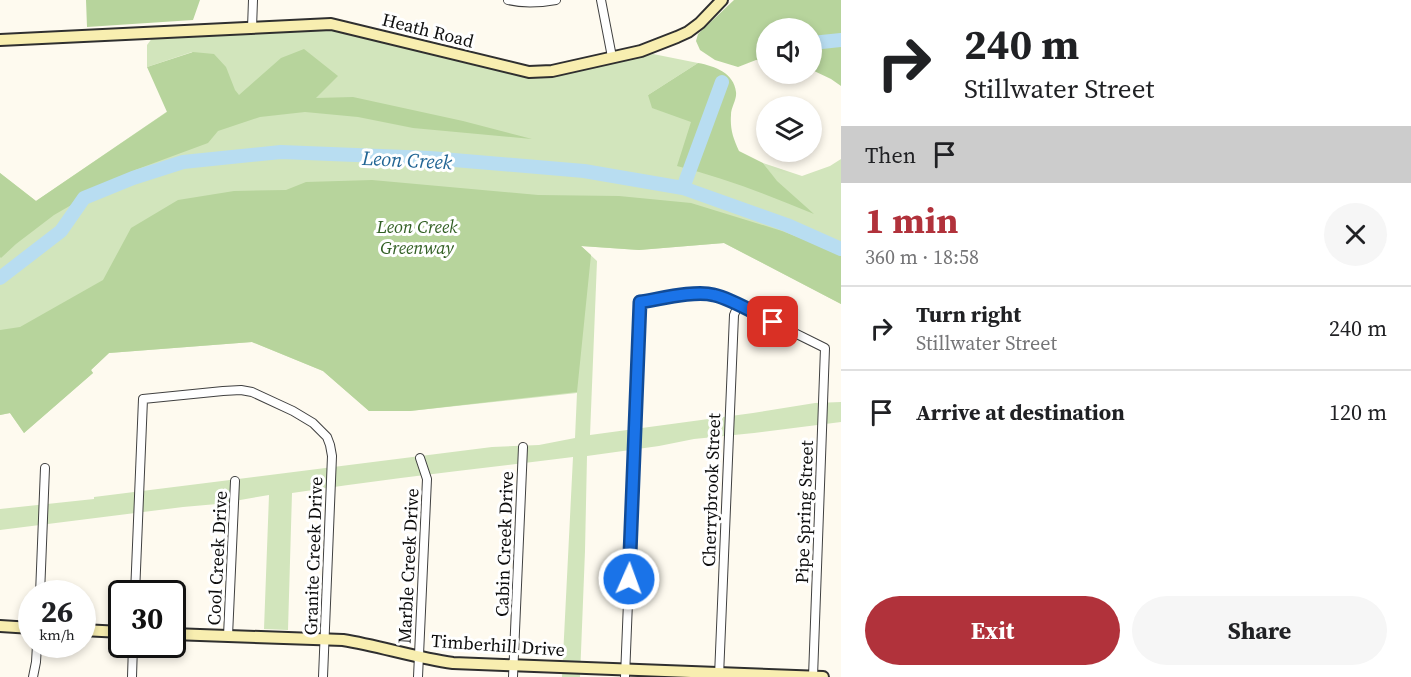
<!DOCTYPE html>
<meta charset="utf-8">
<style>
:root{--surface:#fff;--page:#f6f6f6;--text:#202124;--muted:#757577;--line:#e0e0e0;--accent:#b1323b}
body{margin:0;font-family:"Source Serif 4",serif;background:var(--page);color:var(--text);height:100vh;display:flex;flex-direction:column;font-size:22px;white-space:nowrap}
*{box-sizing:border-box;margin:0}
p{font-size:20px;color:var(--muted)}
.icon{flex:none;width:33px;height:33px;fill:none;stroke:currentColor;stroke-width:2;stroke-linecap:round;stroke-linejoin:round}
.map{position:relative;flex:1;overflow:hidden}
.side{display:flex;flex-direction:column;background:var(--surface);width:570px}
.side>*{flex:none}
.hud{background:#fff;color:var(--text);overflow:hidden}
.controls{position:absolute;left:756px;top:18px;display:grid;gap:12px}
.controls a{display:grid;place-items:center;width:66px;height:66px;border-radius:50%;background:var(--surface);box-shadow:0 3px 9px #0003;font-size:30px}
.speed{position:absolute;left:18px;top:580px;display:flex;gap:12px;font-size:30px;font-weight:700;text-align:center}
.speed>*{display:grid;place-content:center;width:78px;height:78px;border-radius:50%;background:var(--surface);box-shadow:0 3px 9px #0003;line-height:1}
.speed small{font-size:15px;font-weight:400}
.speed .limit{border:3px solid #111;border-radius:9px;background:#fff;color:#111}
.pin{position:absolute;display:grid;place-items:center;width:51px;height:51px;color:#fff;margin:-26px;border-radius:12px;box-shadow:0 3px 9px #0006}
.me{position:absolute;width:66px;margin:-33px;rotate:2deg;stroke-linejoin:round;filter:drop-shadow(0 0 4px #0008)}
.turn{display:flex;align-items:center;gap:21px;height:126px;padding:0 24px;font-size:27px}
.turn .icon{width:78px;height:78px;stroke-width:2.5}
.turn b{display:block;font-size:42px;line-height:51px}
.then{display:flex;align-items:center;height:57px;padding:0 24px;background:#0003;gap:12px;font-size:22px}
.round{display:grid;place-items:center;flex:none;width:63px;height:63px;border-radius:32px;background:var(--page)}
.head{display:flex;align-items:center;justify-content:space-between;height:102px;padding:0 24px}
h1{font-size:36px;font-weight:700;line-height:45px;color:var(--accent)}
.button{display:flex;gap:12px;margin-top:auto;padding:12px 24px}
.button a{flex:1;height:69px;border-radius:36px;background:var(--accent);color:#fff;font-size:24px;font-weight:700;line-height:69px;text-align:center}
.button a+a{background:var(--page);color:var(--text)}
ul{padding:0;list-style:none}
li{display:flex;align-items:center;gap:18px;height:84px;padding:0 24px;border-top:2px solid var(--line)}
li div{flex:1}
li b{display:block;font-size:22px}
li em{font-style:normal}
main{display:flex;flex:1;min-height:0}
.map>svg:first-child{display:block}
.green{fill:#d2e5bc}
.forest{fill:#b7d49c}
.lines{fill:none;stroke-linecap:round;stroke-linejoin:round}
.river{stroke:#b8ddf1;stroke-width:14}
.street-casing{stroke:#404040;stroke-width:10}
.secondary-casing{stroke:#2f2f2f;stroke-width:14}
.street{stroke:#fff;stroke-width:8}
.secondary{stroke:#f8eeb0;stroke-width:10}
.route-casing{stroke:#114b97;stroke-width:15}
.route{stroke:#1a73e8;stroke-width:10}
.labels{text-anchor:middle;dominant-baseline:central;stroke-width:6;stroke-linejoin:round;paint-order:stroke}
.street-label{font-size:18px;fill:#0d0d0d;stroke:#fff}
.park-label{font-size:18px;font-style:italic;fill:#315f23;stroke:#fff}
.water-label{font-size:20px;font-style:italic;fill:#226594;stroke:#fff}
</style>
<main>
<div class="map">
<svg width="841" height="677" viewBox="0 0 841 677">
<rect width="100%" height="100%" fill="#fefaef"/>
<path class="green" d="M326,29L344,31L521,74L540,77L557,75L653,54L698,63L648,95L699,106L744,167L771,174L763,163L802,176L830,166L841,159V304L724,243L639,250L581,246L597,261L590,435L753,413L815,403L841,402V422L754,433L694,439L659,446L587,456L585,551L580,677H562L573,457C479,469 385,479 292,493L288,630L264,629L269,495L217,504L183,507L0,530V509L94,499V497L492,447L539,445L575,438L577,393L410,411H369L323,371L252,342L109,353L91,370L93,373L24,433L10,413L0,415V173L36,201L200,89L192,52L147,67V45L153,37Z"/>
<path class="forest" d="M86,0H200L193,20L87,27Z
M734,0H841V86L831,79L812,70V28H766V61L756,60L738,67L715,60L700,50L696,41L698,34Z
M304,49L338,76L316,98L353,97L463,121L532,139L413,128L358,117L305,112L260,117L218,131L208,143L135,170L106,185L54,215L16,244L1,258L0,257V173L36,201L167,112L147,67L193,52L214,54L226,67L235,90L239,95L281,58Z
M698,63C715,66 734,73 736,92C737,100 731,107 731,115C730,129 733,138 739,151L763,163L777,181L814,214C769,195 724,178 677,166L691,122L652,108L648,95Z
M372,180L538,195L619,196L691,203L782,231L841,254V304L724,243L639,250L581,246L591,255L577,392L410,411H369L323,371L252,342L109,353L91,370L93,373L24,433L10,413L0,415V423V330L20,327L103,280L131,228L178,200L234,191L286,190L306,182Z"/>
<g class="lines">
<path class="river" d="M812,43L841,40
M683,188L722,82
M0,278L61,231L84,198L133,178L183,162L281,152L430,158L584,171L683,188L787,225L841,249"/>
<g class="street-casing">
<path id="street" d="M508,0C524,4 539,3 556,0
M601,0L612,57
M252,28L253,0
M40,594L45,468
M135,594L143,399L223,391L241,390L252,392L293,411L313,423L327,437L330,445L332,456L323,677
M228,636L235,481
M719,676L734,315L738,305
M33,677L36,662L37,645
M132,677L133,645
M418,677L427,479L420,458
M513,677L523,447
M625,677L640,302L698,294H713L722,297L825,348L813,677"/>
</g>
<g class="secondary-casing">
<path id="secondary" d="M0,40L331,24L529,72L552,71L641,51L677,37L688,32L700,23L722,0
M0,626L32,628
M82,630L122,632
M172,634L343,640C380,646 416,658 453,663L823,677"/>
</g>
<use href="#street" class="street"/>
<use href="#secondary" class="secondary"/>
</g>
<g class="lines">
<g class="route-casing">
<path id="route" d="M629,579L640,302C660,299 695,290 714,295C732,299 756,314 773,322"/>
</g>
<use href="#route" class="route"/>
</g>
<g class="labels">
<g class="street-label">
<text transform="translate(428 30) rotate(14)">Heath Road</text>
<text transform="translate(711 490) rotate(-88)">Cherrybrook Street</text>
<text transform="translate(804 512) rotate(-88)">Pipe Spring Street</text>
<text transform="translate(504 544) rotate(-88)">Cabin Creek Drive</text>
<text transform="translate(313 556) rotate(-88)">Granite Creek Drive</text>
<text transform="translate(217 558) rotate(-87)">Cool Creek Drive</text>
<text transform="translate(408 566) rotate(-87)">Marble Creek Drive</text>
<text transform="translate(498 645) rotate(4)">Timberhill Drive</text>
</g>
<g class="park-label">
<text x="417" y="226">Leon Creek<tspan x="417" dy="21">Greenway</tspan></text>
</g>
<g class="water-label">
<text transform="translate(407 160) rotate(3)">Leon Creek</text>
</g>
</g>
</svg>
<div class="controls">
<a><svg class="icon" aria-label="sound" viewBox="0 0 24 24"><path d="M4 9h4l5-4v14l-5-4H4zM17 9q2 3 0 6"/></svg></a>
<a><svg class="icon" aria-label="layers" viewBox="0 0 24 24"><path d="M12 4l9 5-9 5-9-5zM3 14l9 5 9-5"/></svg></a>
</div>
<div class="speed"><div>26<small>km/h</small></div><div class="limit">30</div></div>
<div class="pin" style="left:773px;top:322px;background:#d93025"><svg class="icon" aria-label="arrive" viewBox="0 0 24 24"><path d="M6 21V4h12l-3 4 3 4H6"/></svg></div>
<svg class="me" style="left:629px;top:579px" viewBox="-20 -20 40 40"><circle r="17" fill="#1a73e8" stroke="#fff" stroke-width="3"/><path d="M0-11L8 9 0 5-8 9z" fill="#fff"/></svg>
</div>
<section class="side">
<div class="hud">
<div class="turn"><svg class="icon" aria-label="right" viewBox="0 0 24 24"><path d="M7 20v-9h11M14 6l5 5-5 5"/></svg><div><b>240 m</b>Stillwater Street</div></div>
<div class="then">Then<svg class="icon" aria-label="arrive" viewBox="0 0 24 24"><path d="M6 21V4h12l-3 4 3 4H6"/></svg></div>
</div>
<div class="head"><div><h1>1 min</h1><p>360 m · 18:58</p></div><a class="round"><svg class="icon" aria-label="close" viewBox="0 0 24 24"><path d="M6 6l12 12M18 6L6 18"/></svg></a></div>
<ul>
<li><svg class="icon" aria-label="right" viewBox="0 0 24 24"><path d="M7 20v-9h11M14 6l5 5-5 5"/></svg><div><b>Turn right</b><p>Stillwater Street</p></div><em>240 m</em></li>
<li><svg class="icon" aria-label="arrive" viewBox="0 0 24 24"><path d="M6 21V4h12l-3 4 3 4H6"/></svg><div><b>Arrive at destination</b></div><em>120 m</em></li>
</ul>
<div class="button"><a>Exit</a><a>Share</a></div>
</section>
</main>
